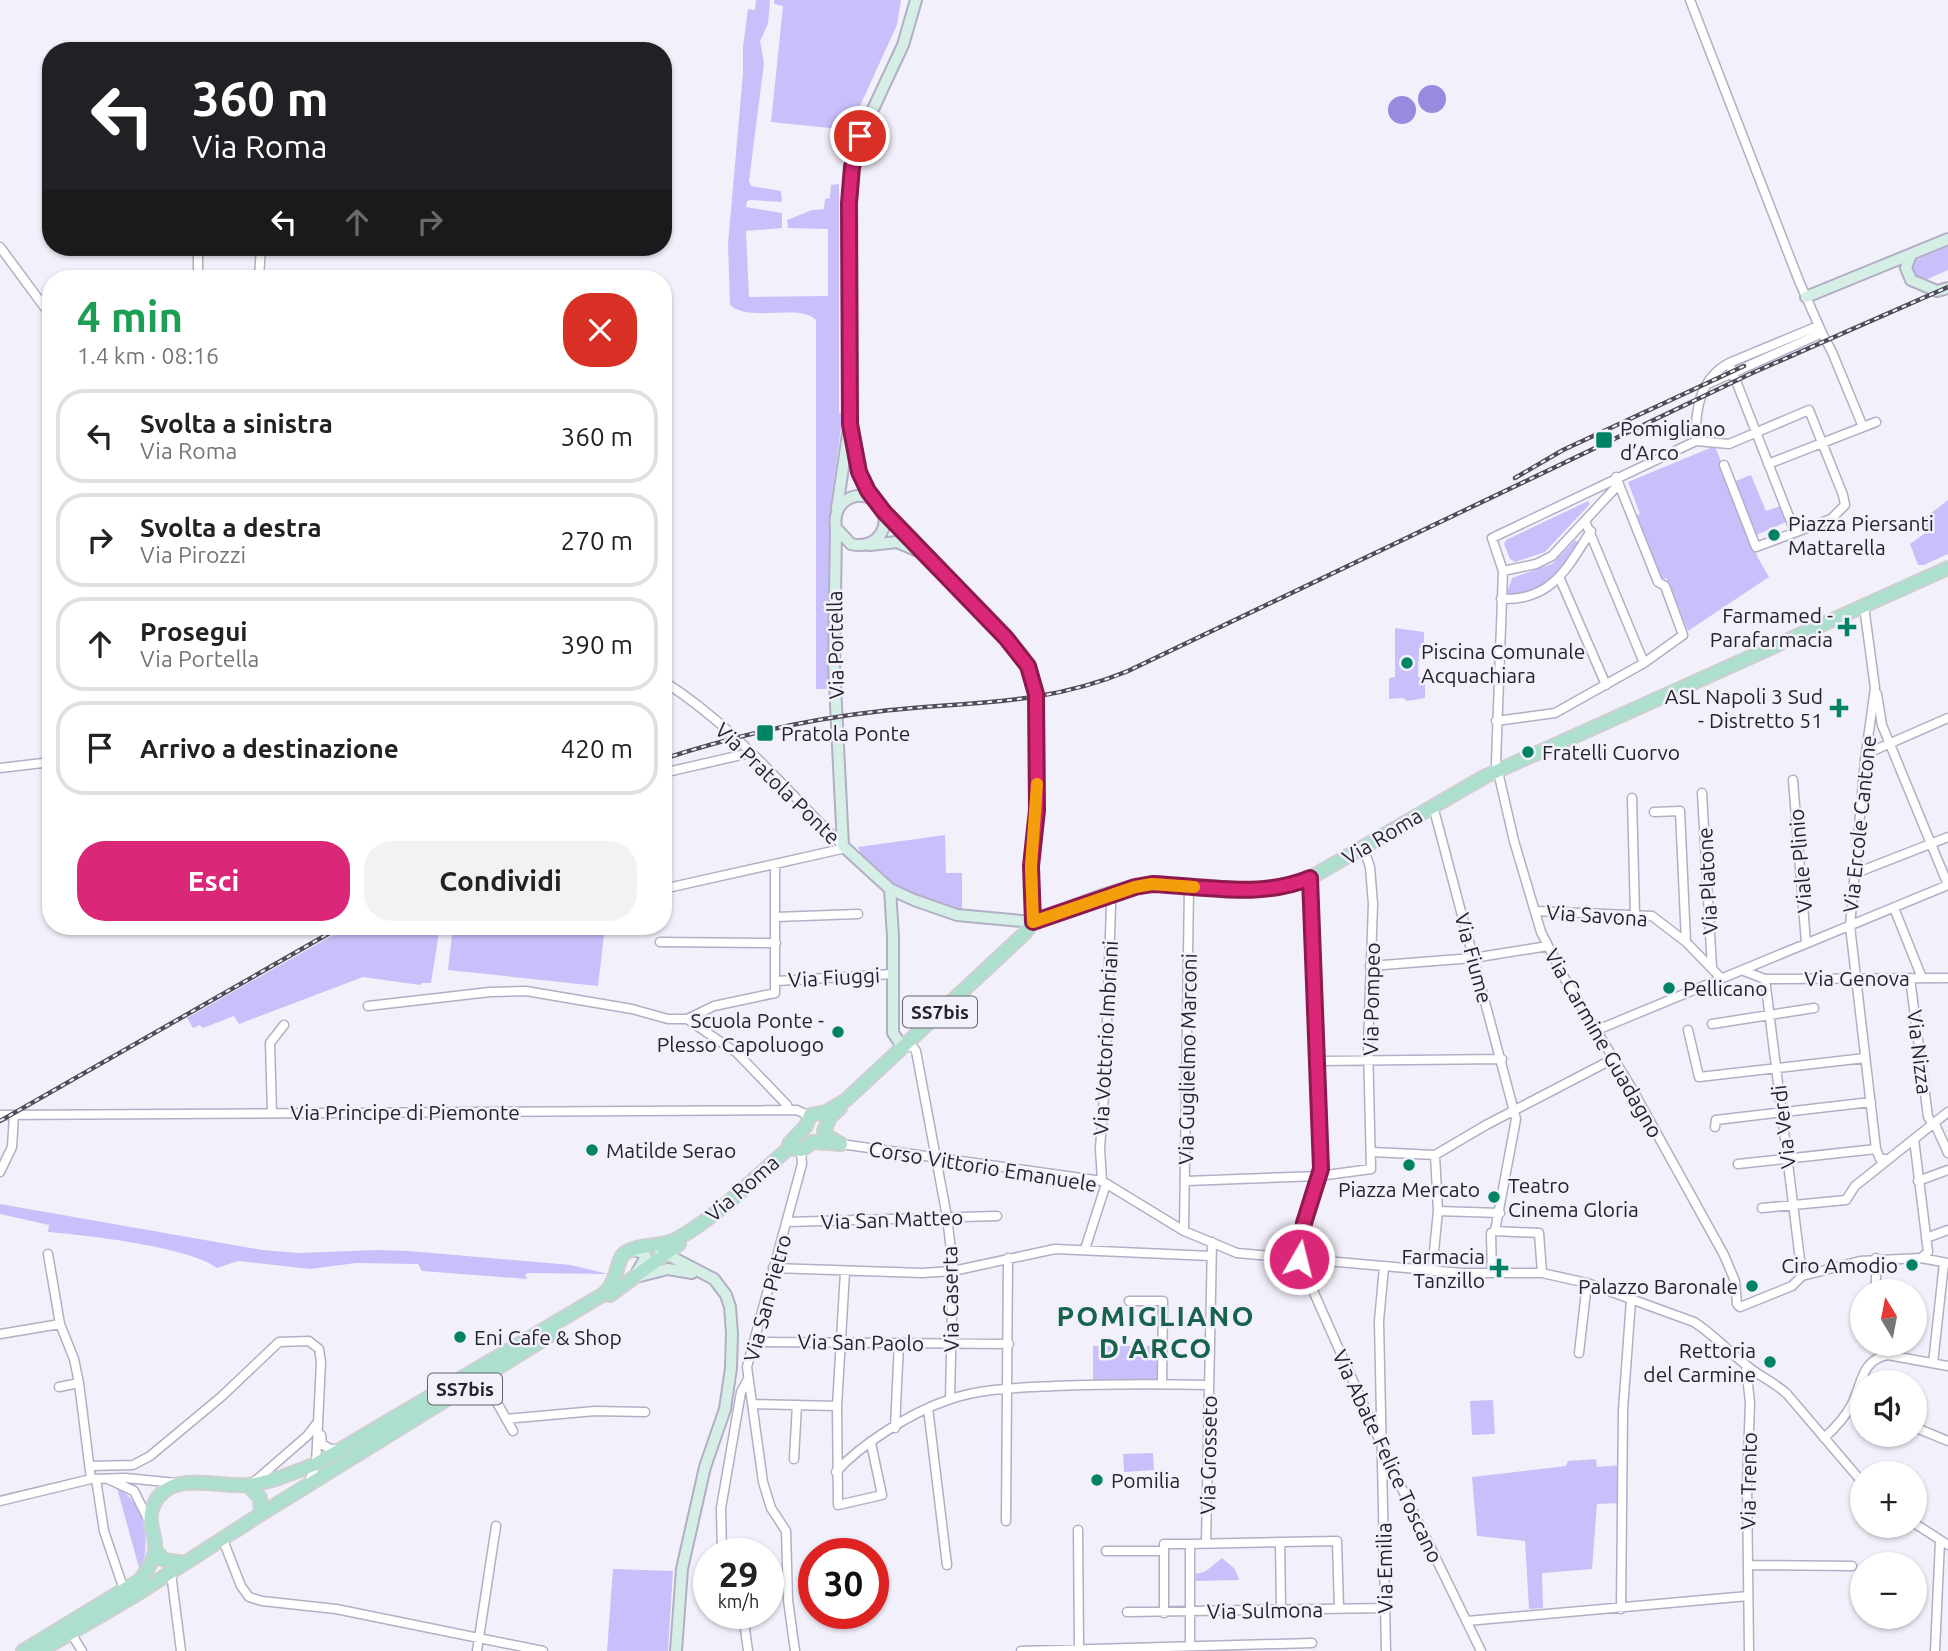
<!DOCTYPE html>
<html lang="it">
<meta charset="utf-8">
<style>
:root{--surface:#fff;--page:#f2f2f2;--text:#222;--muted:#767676;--line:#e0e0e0;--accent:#db2777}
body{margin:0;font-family:Ubuntu,sans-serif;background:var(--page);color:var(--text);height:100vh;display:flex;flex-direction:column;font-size:26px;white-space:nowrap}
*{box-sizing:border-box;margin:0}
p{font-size:23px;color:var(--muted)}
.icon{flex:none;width:38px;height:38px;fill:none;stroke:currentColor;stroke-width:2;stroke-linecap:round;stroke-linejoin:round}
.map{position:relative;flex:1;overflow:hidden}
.details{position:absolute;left:42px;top:270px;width:630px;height:665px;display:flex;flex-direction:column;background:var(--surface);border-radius:28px;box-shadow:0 2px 5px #0004}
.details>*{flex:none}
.guide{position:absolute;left:42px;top:42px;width:630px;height:214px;border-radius:28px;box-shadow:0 2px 5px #0004;background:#202124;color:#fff;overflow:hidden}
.needle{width:46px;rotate:350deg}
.fabs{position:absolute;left:1850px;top:1279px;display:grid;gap:14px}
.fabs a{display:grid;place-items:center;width:77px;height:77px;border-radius:50%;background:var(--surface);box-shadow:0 2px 5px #0004;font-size:35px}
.speed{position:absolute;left:693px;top:1538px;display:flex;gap:14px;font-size:35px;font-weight:700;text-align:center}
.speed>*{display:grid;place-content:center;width:91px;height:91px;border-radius:50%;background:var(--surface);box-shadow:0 2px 5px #0004;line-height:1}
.speed small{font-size:18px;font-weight:400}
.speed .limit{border:10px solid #d22;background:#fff;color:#111}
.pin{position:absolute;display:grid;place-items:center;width:60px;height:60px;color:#fff;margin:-30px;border:4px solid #fff;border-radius:50%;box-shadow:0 2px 7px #0007}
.me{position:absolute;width:77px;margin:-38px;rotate:8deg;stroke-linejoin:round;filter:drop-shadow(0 0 5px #0008)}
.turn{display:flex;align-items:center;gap:24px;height:147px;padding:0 35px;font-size:32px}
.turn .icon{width:91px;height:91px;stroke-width:2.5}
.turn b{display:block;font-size:49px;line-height:60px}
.lanes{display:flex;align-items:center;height:66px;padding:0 35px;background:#0003;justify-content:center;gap:35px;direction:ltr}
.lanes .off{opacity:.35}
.round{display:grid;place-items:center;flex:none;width:74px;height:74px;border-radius:28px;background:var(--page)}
.summary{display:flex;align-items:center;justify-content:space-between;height:119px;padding:0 35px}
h1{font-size:42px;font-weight:600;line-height:52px;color:#1e9e55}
.button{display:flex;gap:14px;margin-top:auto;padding:14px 35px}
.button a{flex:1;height:80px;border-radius:28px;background:var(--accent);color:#fff;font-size:28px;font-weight:600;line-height:80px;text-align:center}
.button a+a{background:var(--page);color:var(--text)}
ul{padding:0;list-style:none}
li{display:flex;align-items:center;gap:21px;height:94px;margin:0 14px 10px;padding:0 21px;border:4px solid var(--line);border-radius:28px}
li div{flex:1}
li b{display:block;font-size:26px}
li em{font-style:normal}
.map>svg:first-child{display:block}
.green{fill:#c9c0fb}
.water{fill:#9989df}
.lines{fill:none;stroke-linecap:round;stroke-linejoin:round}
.street-casing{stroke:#b1aec6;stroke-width:11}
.secondary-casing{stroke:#b1aec6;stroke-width:14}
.primary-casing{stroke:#cfcfd1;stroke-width:16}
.street{stroke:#fff;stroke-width:8}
.secondary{stroke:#d6efe6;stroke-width:10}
.primary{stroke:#addfce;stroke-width:12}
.rail-casing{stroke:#4f4e58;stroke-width:4.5}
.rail{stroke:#f2f1fb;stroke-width:2;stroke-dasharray:5;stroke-linecap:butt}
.route-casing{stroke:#8e194d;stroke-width:18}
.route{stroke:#db2777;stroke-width:12}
.slow{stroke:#f59e0b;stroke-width:12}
.poi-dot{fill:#008365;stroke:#f2f1fb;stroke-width:2.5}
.labels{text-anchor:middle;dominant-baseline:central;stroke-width:5;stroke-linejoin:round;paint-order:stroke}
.shield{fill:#f2f1fb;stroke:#62626b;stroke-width:2}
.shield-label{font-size:19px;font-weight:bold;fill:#25242d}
.poi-label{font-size:21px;fill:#25242d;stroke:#f2f1fb;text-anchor:start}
.street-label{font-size:21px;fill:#25242d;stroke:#f2f1fb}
.district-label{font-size:28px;font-weight:bold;letter-spacing:2px;fill:#17624d;stroke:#f2f1fb}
</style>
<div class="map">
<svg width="1948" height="1651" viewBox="0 0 1948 1651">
<rect width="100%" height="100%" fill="#f2f1fb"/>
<path class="green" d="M756,0H770L768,24L760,41L764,63L749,181L751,186L781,191L782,202L751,200L747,201L746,207L782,213V228L746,231L749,297L828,296V229L788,228L787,220L812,210L824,209L825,199L830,198L831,185L839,184V413H843L830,509L829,689H816V320C801,303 750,323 730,305L728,244L743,73V47L748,9L755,10Z
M774,0H901L897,25L849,130L771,122L783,6L774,4Z
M1948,246V270L1923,281L1912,276L1911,262Z
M1715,446L1758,558L1769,577L1688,631L1666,578L1661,580L1635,516L1640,514L1628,482Z
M1751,475L1766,511L1780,506L1786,522L1754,536L1733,482Z
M1948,500V554L1924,565H1918L1910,544L1928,531L1922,520Z
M1588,501L1590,504L1545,552L1515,562L1510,559L1504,544L1506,540Z
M1575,540L1580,544C1561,572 1544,598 1506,595L1512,578L1552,564Z
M1395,628L1424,632V647L1419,648L1418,677L1425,678V698L1407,701L1403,698L1389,699V678L1395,677Z
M945,835L946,873H962V913C929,901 871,883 858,847Z
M349,926H440L431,983H422L420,985L363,977L239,1024L234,1016L203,1028L200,1025L193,1028L187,1018Z
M453,926H605L598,986L448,970Z
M0,1204L262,1250L299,1253L377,1250L409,1251L571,1265L608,1274L530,1273L525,1274L527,1279L422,1271L418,1264L356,1263L310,1269L238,1261L217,1268C190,1247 85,1235 48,1232L49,1225L0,1214Z
M1093,1346H1159V1379L1093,1380Z
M1493,1400L1495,1434L1472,1435L1470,1401Z
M1153,1453L1154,1470L1124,1472L1123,1454Z
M1596,1459L1597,1467L1622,1465L1620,1503L1597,1504L1592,1569L1542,1573L1543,1608L1529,1609L1525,1541L1477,1536L1472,1477L1566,1466L1568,1461Z
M117,1488C145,1501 152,1545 140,1571Z
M1222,1558L1235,1569L1239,1580L1196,1581V1574L1206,1571Z
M613,1569L673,1571L668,1651H607Z"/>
<path class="water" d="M1418 99a14 14 0 1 1 28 0a14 14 0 1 1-28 0Z
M1388 110a14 14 0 1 1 28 0a14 14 0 1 1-28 0Z"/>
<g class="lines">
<g class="street-casing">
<path id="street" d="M1690,0L1799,281L1822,333L1832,352L1863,427
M0,247L51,316
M198,278V247
M259,278L261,247
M1729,363L1795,532
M1710,383L1822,333
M1696,441C1695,411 1699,379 1729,363L1818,326
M1768,464L1876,422
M1724,465L1756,547L1831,519L1845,505L1843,495L1809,410L1729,444L1696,441L1492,538L1503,571L1496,763L1514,841L1541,932L1566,981L1631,1087L1724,1255L1735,1281L1737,1304L1740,1307L1792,1286L1802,1276L1860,1261L1921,1258L1948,1263
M1585,521L1644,663
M1503,571L1536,564L1552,556L1619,484
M1560,579L1606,685
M1501,599C1552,601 1567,568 1591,531
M1864,606L1875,688L1865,760L1850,926L1876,1149L1880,1159H1888
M663,681C732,724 786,790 843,846
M1877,694L1882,725L1948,885
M1496,721L1555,713L1644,663L1683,635L1665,586L1658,582L1616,477
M1868,753L1948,718
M0,768L51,762
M663,773L750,753
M1793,780L1806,943
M1702,793L1712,968
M1632,798L1635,914
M1433,806L1516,1119L1495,1231L1491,1233L1492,1272
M1654,812L1680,811L1686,942
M1853,870L1861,871L1948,837
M1310,878L1321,1169L1304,1223L1299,1259L1389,1462L1481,1651
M663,889L846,848
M1894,908L1922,978
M1535,911L1652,916L1686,942L1720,977
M776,917L858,914
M660,942L776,943
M1370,966L1473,958L1548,946
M1744,971L1765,979L1948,978
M1910,978L1928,1117L1933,1124
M1765,979L1802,1276
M777,981L892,974
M368,1006L490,992L526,991L632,1009L668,1019H687L737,1053L787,1105L789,1110
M687,1019L714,1006L775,993V864
M1712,1024L1814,1008
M1597,1030L1948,885
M1688,1030L1699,1077L1865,1058
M902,1046L913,1047L916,1051L947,1217L953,1267L950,1399
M1317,1061L1502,1059
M272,1113L270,1043L284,1025
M0,1115L797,1110L809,1116
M1934,1122L1948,1153
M1715,1127L1716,1120L1871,1102
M1914,1139L1928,1252L1921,1258
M841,1144L1102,1181L1184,1231L1237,1253L1462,1273H1542L1587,1283L1694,1322C1713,1334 1728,1351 1746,1365C1759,1376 1774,1382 1787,1394L1862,1482
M1372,1152L1435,1155
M1738,1164L1876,1149
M0,1172L12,1147L14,1115
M1102,1181L1100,1148L1105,1083L1111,905L1108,895
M1186,1181L1319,1176L1371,1169L1368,1045L1373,904L1370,867L1363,847
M1918,1181L1948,1170
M1762,1208L1846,1200L1855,1186L1948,1112
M1438,1211L1500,1213
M787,1222L997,1216
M1184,1231L1189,886
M1495,1231L1539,1233L1542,1273
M1926,1238L1948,1230
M1085,1249L1106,1184
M48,1254L60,1324L74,1359L79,1383L91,1479
M1876,1258V1292
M1384,1267L1379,1321L1386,1651
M773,1268L922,1273L953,1271L1055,1249L1211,1256
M1432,1271L1438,1211L1435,1155L1486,1125L1613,1059
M845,1272L837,1406L838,1505L882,1495L871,1443
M1129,1301H1163L1162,1384
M0,1334L60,1324
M754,1342L1009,1344
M1880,1344L1888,1355
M1579,1353L1587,1283
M1933,1363L1944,1263
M1746,1366L1750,1403L1747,1484L1749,1651
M483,1378L513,1431
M59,1387L79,1383
M752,1404L837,1406
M928,1408L947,1565
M506,1419L595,1411L645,1412
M1914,1427L1948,1441
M895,1428L899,1343
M321,1435L322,1444L330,1449H340
M1824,1438C1835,1428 1845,1418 1852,1404C1862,1383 1862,1359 1888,1355L1948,1366
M794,1459L797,1405
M90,1466L133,1465L150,1456L221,1397L279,1342L309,1341L319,1349L321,1362L316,1464L309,1482
M836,1472C861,1444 912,1412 948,1400C981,1388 1019,1388 1054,1386C1105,1384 1157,1384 1209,1385
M96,1479L104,1531L124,1590
M108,1479L134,1491L148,1519
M254,1482L307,1436L318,1422
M0,1501L91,1479L125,1478L177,1483
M1006,1521L1008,1258
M1914,1523L1948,1545
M1078,1530L1079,1648
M223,1540L241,1586L249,1597L262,1601L336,1609L543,1651
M1280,1542L1281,1609
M1206,1543L1212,1242
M1106,1551H1164
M722,1554L721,1508L741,1392L748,1379
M1748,1565L1852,1566
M171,1573L181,1651
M1621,1609L1623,1410L1631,1300
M1127,1612L1385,1608
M1164,1613V1544H1190
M743,1614L748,1651
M1467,1621L1748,1596
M71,1633L82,1651
M477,1651L496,1526
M795,1651L788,1600L786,1531L771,1508L763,1482L747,1367L802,1164L801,1150
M1021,1651L1312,1643
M1190,1651V1544L1337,1541L1339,1608
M1935,1651L1940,1541"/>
</g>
<g class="secondary-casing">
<path id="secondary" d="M1911,254L1906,268L1911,280L1937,291L1948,288
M1806,297L1948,239
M874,499L859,472L850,424V185L860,137L903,45L916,0
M837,508L849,427
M836,528L834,665L843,846L890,889L914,900L957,915L1033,922L1031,866L1037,810L1036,694L1028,665L1006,638L874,499C852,489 832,504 836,528L851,544C873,549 888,534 884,512
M870,545L897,542L925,554
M890,889L893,937V1033L902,1046
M634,1250L643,1253L646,1257L637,1272
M660,1251L714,1279L726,1295L730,1307L732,1333L731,1368L725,1409L705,1467L682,1569L676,1651
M640,1276L668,1269L692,1273"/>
</g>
<g class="primary-casing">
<path id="primary" d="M839,1143L826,1135L824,1131L830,1117L840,1108
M841,1144L813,1142L801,1150L789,1148V1144L806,1126L810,1115L826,1112L846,1100L1025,933L1033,922C1070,909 1111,888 1151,885C1207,880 1254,902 1310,878L1484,777L1948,568
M610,1295L679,1244
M248,1485L260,1498L261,1514
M155,1550L164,1560L185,1563
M23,1651L140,1580C146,1572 153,1562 155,1551C157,1534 145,1521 154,1504C171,1469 217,1488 249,1485C272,1482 295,1472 316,1464L604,1294C619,1279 616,1259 625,1253C640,1243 661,1248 677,1239C718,1216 753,1179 789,1148
M40,1651L137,1594L261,1514L554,1333"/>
</g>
<use href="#street" class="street"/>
<use href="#secondary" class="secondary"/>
<use href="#primary" class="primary"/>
<g class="rail-casing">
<path id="rail" d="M1515,478L1563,450L1744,366
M663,759C734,736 807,719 882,711C971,701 1043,706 1128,671L1750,374L1948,287
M0,1121L342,926"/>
</g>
<use href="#rail" class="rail"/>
</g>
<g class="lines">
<g class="route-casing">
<path id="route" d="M860,136L852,167L849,203L850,424L859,472L868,491L884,512L1006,638L1028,666L1036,694L1037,810L1031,866L1033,922L1135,887L1152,884C1204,886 1260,899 1310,878L1321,1169L1304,1223L1299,1259"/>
</g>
<use href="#route" class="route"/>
<path class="slow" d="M1037,784L1031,866L1033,922L1135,887L1152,884L1194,887"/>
</g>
<g class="poi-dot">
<rect x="1595" y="431" width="18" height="18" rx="3.5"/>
<circle cx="1774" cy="535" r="7"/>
<path d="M1843.5 616.5h7v7h7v7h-7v7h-7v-7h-7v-7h7z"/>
<circle cx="1407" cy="663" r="7"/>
<path d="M1835.5 697.5h7v7h7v7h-7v7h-7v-7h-7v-7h7z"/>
<rect x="756" y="724" width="18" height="18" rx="3.5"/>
<circle cx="1528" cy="752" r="7"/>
<circle cx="1669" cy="988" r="7"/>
<circle cx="838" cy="1032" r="7"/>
<circle cx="592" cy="1150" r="7"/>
<circle cx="1409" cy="1165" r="7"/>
<circle cx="1494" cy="1197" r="7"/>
<circle cx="1912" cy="1265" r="7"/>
<path d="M1495.5 1257.5h7v7h7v7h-7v7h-7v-7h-7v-7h7z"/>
<circle cx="1752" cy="1286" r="7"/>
<circle cx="460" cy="1337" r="7"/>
<circle cx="1770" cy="1362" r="7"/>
<circle cx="1097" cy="1480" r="7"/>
</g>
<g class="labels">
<g class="shield">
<rect x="903" y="996.5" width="74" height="31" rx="5"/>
<rect x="428" y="1373.5" width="74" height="31" rx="5"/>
</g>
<g class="shield-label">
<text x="940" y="1012">SS7bis</text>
<text x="465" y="1389">SS7bis</text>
</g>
<g class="poi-label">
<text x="1620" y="428">Pomigliano<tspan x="1620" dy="24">d’Arco</tspan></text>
<text x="1788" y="523">Piazza Piersanti<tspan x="1788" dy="24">Mattarella</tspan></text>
<text x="1833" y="615" text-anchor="end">Farmamed -<tspan x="1833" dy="24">Parafarmacia</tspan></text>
<text x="1421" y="651">Piscina Comunale<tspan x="1421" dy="24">Acquachiara</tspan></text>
<text x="1823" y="696" text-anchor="end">ASL Napoli 3 Sud<tspan x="1823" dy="24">- Distretto 51</tspan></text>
<text x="781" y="733">Pratola Ponte</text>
<text x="1542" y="752">Fratelli Cuorvo</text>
<text x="1683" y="988">Pellicano</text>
<text x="824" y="1020" text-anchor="end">Scuola Ponte -<tspan x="824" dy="24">Plesso Capoluogo</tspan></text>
<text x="606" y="1150">Matilde Serao</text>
<text x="1508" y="1185">Teatro<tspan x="1508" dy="24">Cinema Gloria</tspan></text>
<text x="1409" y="1189" text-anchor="middle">Piazza Mercato</text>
<text x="1485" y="1256" text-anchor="end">Farmacia<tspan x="1485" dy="24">Tanzillo</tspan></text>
<text x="1898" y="1265" text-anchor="end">Ciro Amodio</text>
<text x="1738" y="1286" text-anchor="end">Palazzo Baronale</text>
<text x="474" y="1337">Eni Cafe &amp; Shop</text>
<text x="1756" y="1350" text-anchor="end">Rettoria<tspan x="1756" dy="24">del Carmine</tspan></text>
<text x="1111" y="1480">Pomilia</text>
</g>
<g class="street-label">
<text transform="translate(835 645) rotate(-91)">Via Portella</text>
<text transform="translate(778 783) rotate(44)">Via Pratola Ponte</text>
<text transform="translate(1859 824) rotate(-84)">Via Ercole Cantone</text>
<text transform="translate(1382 836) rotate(-31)">Via Roma</text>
<text transform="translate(1800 861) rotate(-95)">Viale Plinio</text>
<text transform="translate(1707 881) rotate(-93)">Via Platone</text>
<text transform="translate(1597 915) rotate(4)">Via Savona</text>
<text transform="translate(1474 958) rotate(75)">Via Fiume</text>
<text transform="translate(834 977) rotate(-3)">Via Fiuggi</text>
<text x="1857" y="978">Via Genova</text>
<text transform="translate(1371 999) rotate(-89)">Via Pompeo</text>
<text transform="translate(1105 1038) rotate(-87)">Via Vottorio Imbriani</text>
<text transform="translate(1604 1043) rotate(60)">Via Carmine Guadagno</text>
<text transform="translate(1920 1052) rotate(83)">Via Nizza</text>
<text transform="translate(1187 1059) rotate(-89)">Via Guglielmo Marconi</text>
<text x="405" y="1112">Via Principe di Piemonte</text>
<text transform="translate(1783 1127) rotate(-97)">Via Verdi</text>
<text transform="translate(983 1166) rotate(9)">Corso Vittorio Emanuele</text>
<text transform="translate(742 1188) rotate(-41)">Via Roma</text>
<text transform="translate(892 1219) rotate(-2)">Via San Matteo</text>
<text transform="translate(767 1298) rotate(-75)">Via San Pietro</text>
<text transform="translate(950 1299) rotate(-91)">Via Caserta</text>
<text transform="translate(861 1342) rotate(1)">Via San Paolo</text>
<text transform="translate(1208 1455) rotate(-89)">Via Grosseto</text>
<text transform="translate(1388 1456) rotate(65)">Via Abate Felice Toscano</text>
<text transform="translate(1748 1481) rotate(-89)">Via Trento</text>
<text transform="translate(1384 1568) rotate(-91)">Via Emilia</text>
<text transform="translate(1265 1610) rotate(-1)">Via Sulmona</text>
</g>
<g class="district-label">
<text x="1156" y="1315">POMIGLIANO<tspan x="1156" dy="32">D'ARCO</tspan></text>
</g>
</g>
</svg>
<div class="fabs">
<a><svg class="needle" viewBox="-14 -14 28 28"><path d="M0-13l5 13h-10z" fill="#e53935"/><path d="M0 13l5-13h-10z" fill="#767676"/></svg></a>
<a><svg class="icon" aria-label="sound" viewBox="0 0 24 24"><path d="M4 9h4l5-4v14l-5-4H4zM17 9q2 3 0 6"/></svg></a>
<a>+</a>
<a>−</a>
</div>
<div class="speed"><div>29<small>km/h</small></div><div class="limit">30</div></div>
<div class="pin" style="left:860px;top:136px;background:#d93025"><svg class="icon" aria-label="arrive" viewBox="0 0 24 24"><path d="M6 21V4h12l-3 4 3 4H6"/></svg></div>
<svg class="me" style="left:1299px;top:1259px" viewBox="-20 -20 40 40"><circle r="17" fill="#db2777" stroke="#fff" stroke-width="3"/><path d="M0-11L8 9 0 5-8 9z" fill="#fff"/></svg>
<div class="guide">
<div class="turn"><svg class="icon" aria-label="left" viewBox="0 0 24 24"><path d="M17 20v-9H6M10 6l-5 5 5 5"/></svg><div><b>360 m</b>Via Roma</div></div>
<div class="lanes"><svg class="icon" aria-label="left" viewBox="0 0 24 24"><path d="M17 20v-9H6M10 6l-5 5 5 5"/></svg><svg class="icon off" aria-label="ahead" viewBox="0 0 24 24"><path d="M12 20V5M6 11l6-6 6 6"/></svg><svg class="icon off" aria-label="right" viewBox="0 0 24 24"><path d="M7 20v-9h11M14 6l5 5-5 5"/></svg></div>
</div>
<section class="details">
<div class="summary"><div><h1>4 min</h1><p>1.4 km · 08:16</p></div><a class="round" style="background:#d93025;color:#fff"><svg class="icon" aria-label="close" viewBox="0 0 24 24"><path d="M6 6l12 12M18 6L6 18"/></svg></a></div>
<ul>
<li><svg class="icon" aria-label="left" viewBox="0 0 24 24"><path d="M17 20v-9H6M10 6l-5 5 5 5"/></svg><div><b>Svolta a sinistra</b><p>Via Roma</p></div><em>360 m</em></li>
<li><svg class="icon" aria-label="right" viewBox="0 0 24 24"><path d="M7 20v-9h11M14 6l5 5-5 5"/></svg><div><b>Svolta a destra</b><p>Via Pirozzi</p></div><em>270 m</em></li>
<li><svg class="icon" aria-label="ahead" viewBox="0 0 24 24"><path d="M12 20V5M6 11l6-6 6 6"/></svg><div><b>Prosegui</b><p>Via Portella</p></div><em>390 m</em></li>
<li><svg class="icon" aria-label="arrive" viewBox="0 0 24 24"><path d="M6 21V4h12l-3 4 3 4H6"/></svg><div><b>Arrivo a destinazione</b></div><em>420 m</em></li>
</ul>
<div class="button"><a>Esci</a><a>Condividi</a></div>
</section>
</div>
